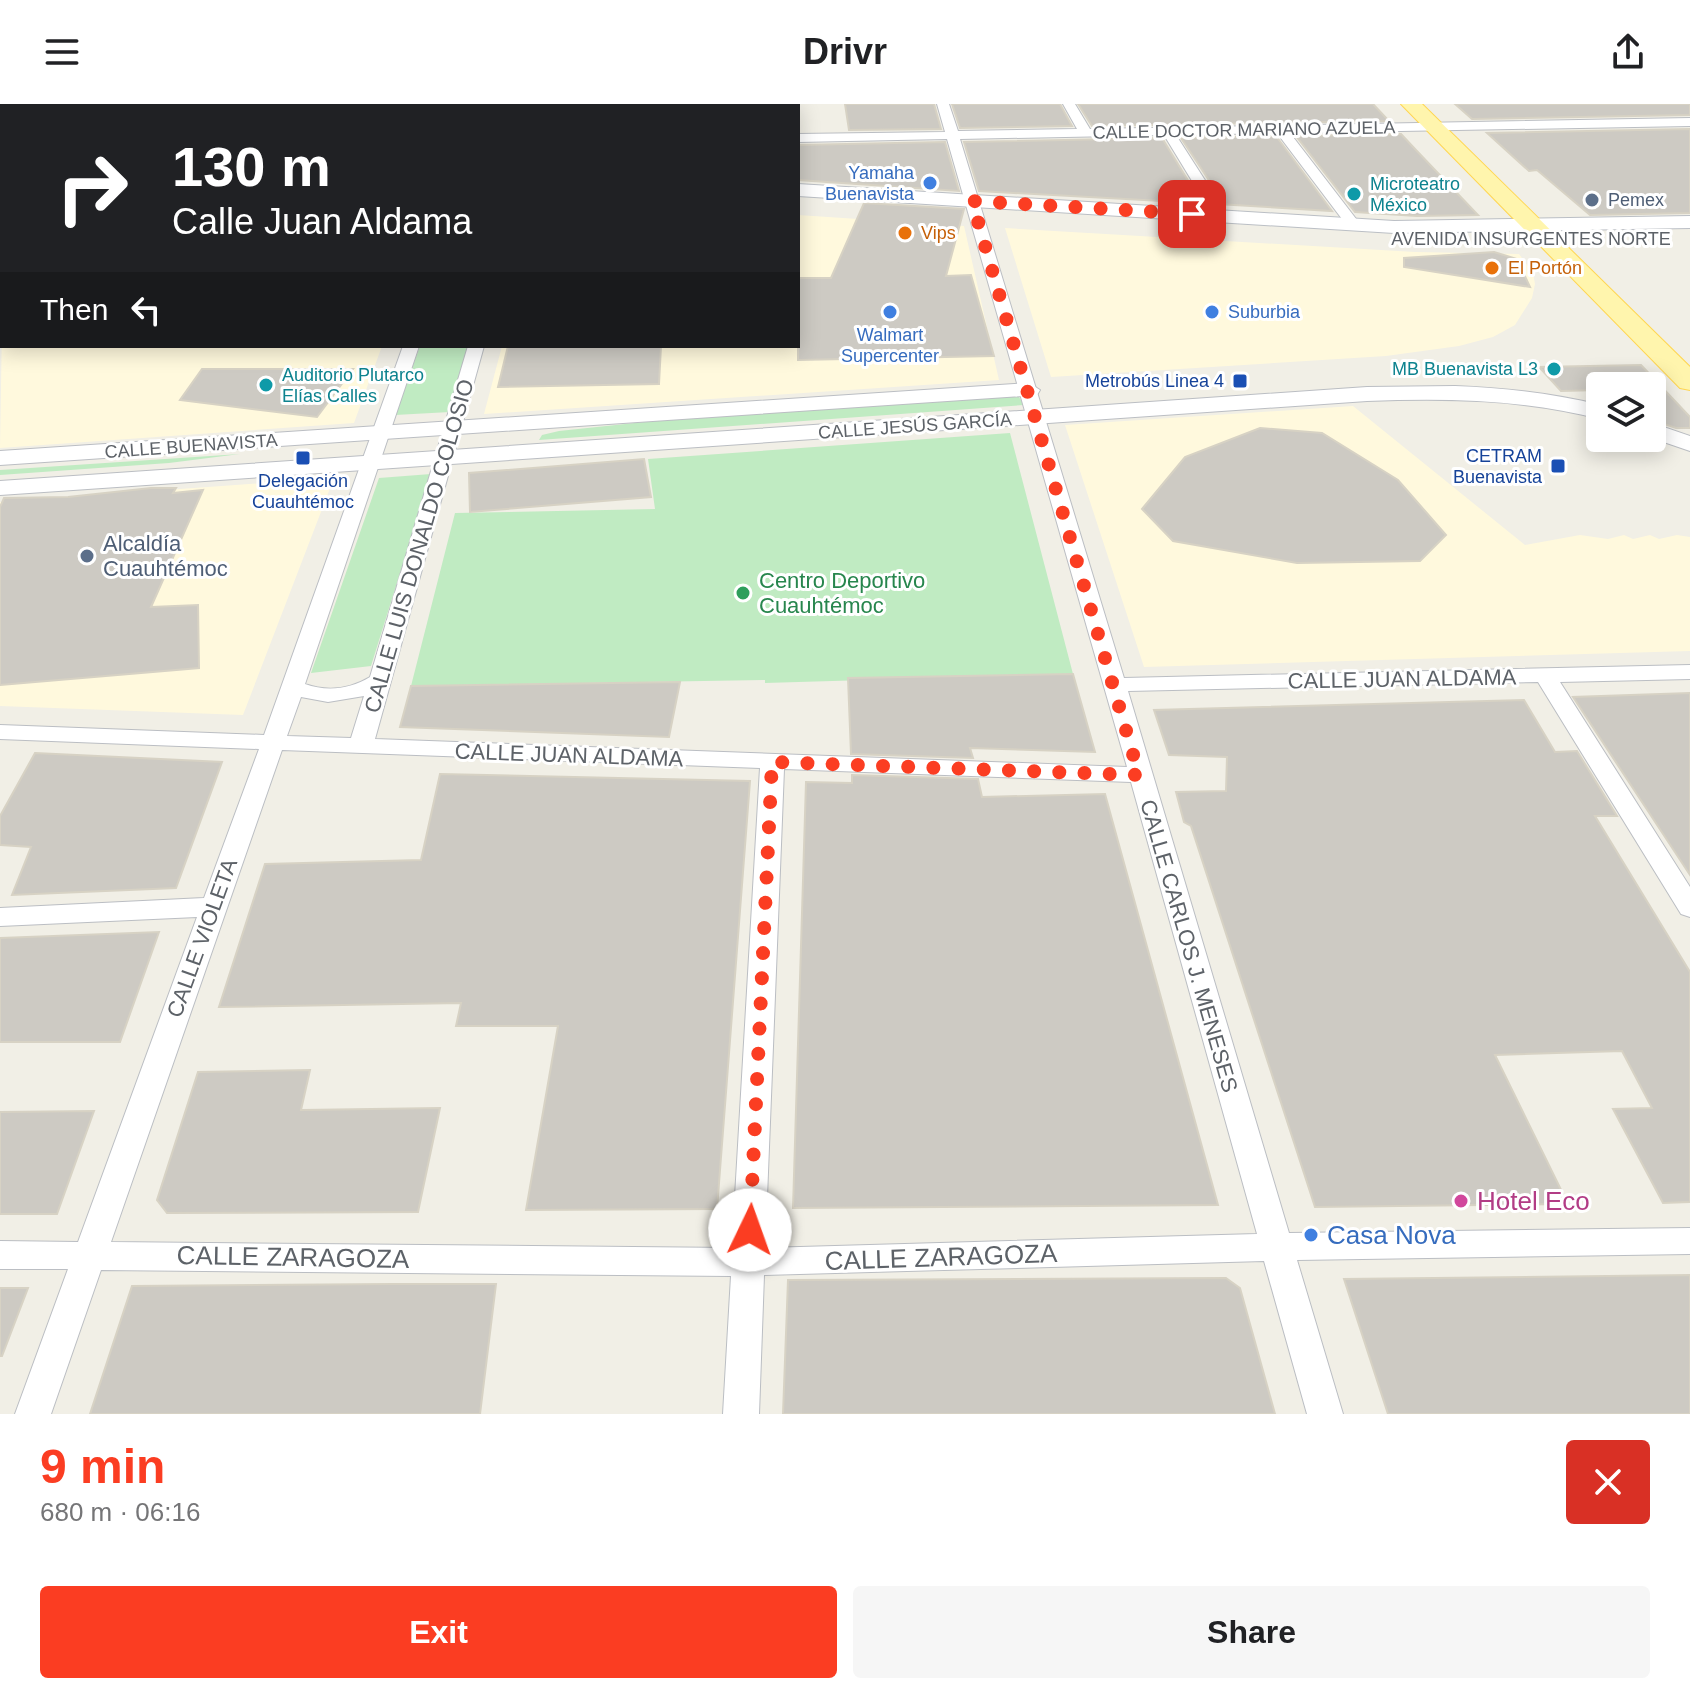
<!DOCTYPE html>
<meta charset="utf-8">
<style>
:root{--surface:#fff;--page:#f6f6f6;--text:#202124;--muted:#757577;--accent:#fb3d22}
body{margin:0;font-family:Arial,sans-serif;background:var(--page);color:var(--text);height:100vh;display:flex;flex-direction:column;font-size:30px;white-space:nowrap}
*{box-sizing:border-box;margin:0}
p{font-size:26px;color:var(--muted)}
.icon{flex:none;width:44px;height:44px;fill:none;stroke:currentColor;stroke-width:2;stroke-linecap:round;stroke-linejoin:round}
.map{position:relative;height:1310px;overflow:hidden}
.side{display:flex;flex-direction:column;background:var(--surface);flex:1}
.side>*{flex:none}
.banner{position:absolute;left:0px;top:0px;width:800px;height:244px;box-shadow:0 4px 20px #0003;background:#202124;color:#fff;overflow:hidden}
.tools{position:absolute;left:1586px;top:268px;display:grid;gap:16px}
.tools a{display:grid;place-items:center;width:80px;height:80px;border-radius:8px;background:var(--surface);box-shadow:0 4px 20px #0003;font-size:40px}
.pin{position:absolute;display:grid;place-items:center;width:68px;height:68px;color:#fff;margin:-34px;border-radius:16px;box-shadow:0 4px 12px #0006}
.me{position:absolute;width:88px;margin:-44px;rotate:3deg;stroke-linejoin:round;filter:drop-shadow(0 0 6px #0008)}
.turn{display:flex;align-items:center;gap:28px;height:168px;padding:0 40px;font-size:36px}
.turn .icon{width:104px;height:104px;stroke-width:2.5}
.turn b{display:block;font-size:56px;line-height:68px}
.then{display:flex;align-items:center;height:76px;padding:0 40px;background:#0003;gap:16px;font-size:30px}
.round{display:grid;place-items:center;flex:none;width:84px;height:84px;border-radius:8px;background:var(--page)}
.head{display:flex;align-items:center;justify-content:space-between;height:136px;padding:0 40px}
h1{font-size:48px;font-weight:700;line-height:60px;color:var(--accent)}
.button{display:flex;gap:16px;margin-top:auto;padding:16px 40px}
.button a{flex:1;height:92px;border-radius:8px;background:var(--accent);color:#fff;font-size:32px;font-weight:700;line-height:92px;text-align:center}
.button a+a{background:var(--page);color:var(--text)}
header{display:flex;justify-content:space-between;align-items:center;height:104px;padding:0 40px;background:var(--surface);font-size:36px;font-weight:700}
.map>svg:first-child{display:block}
.commercial{fill:#fff9dd}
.green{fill:#c0ebc2}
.building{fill:#cdcac3;stroke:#d7d2c4;stroke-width:2}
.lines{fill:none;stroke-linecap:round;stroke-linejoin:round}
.minor-casing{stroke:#bbbec3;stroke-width:2}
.tertiary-casing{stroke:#bbbec3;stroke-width:2}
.secondary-casing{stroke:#bbbfc5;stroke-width:2}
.primary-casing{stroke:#ffd651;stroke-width:2}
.minor{fill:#fff;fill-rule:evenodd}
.tertiary{fill:#fff;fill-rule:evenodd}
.secondary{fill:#fff;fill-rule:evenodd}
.primary{fill:#fff5ad;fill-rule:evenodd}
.route{stroke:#fb3d22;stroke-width:14;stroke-dasharray:0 25.2}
.shop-dot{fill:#3f7fe0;stroke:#fff;stroke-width:3}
.culture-dot{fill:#0f9aa8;stroke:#fff;stroke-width:3}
.service-dot{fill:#5c6f8a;stroke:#fff;stroke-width:3}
.food-dot{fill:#e8710a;stroke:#fff;stroke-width:3}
.transit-dot{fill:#1a4fb4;stroke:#fff;stroke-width:3}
.leisure-dot{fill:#2e9e5b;stroke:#fff;stroke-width:3}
.hotel-dot{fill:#d1479c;stroke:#fff;stroke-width:3}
.labels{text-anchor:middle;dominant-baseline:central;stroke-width:6;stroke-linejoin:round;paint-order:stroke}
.far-street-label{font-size:18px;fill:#5d6268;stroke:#fff}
.far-shop-label{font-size:18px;fill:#366cbe;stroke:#fff;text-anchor:end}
.far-culture-label{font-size:18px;fill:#0d838f;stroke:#fff;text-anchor:start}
.far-service-label{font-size:18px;fill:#4e5e75;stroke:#fff;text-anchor:start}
.far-food-label{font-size:18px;fill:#c56008;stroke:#fff;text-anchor:start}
.far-transit-label{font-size:18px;fill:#164399;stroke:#fff;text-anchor:end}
.service-label{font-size:22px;fill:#4e5e75;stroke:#fff;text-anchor:start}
.street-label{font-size:22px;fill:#5d6268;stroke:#fff}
.leisure-label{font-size:22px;fill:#27864d;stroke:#fff;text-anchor:start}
.near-hotel-label{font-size:26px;fill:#b23c85;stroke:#fff;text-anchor:start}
.near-shop-label{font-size:26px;fill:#366cbe;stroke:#fff;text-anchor:start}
.near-street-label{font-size:26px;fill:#5d6268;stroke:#fff}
</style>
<header><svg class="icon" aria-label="menu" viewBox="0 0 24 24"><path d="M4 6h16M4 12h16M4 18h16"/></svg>Drivr<svg class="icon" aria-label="share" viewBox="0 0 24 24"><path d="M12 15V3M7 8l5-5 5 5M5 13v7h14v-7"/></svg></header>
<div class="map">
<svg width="1690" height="1310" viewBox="0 0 1690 1310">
<rect width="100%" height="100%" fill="#f1efe6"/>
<path class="commercial" d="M798,111L964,122L999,276L484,310L502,242H798Z
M1005,124L1415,148L1519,150L1533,169L1535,180L1532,194L1515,221L1493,233L1459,242L1386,252L1051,273Z
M2,221V242H382L354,319L0,344Z
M1353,302L1525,441L1580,431L1608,435L1624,431L1633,435L1650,431L1659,435L1677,431L1690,433V547L1144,563L1065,321Z
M334,374L243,611L0,602V398Z"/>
<path class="green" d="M420,242H469L450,308L395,311Z
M1015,292L1019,293L1024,301L539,336L542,331L559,327L663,316Z
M1010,329L1073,570L765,579V576L411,582L455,409L655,405L648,355Z
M240,350L169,359L0,371V366Z
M431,370L371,562L311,569L379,374Z"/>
<path class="building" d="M845,0H934L941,25L849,26Z
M952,0H1060L1072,22L960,24Z
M1078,0H1373L1389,17L1092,22Z
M1455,0H1690V11L1472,15Z
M1690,25V109L1590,111L1537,66L1529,67L1487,29Z
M1401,30L1415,45L1478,111L1417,112L1355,108L1296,32Z
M1276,32L1332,107L1218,100L1220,93L1181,34Z
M1162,34L1200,96L1198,99L979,87L964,38Z
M945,38L959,87L798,76V41Z
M864,99L964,105L946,172L971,171L994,252L798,256V174H831Z
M1494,148L1517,155L1530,183L1404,163V154Z
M508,242H661L659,280L498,283Z
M1641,261L1690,313V324H1676L1661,319L1652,309V282H1600V286L1561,287L1539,263Z
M202,265H353L317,313L180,296Z
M1260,324L1322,329L1398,376L1446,431L1420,457L1297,459L1173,437L1142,405L1185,353Z
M644,355L651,393L470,408L469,369Z
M151,384H176L173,389L203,386L151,503L198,501L199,564L0,581V403L4,394L68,393Z
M1073,570L1095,648L970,644L973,654L851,650L848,574Z
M680,578L669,633L400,623L411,582Z
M1690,589V771L1573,593Z
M1524,596L1555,648L1577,647L1617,712H1595L1690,868V1098L1663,1099L1613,1005L1652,1004L1622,947L1495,951L1568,1100L1315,1103L1191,722L1184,718L1176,688L1226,687L1227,653L1169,651L1154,606Z
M35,649L222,658L176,784L12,791L31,743L0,741V712Z
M440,670L750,677L717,1105L526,1106L558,922H456L461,899L219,903L265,760L421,756Z
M852,671L978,675L982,693L1105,690L1218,1101L793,1104L806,678L852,679Z
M159,828L120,938H0V834Z
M310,966L301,1006L440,1004L418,1108L167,1109L157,1096L198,968Z
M94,1007L57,1110H0V1008Z
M1690,1171V1310H1388L1344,1175Z
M1226,1174L1240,1184L1275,1310H783L788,1176Z
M392,1180H496L480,1310H90L132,1182Z
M0,1184H28L2,1252H0Z"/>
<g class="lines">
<g class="minor-casing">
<path id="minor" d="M41,0H55L40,2Z
M210,0H223L209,2Z
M937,0H949L958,27L1077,25L1063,0H1075L1090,25L1690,14V22L1290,29L1360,120L1353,124L1348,123L1277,29L1176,31L1217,95L1214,105L1192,114L1185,110L1202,100L1203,95L1164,31L960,35L1124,574L1690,561V575L1560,578L1690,783V813L1681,810L1538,578L1128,587L1289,1129L1690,1124V1150L1297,1156L1343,1310H1307L1264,1157L764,1171L759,1310H723L731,1172L101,1166L51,1310H15L68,1165H0V1137L78,1138L197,813L0,822V804L204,794L259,645L0,635V621L264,631L403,242H419L305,580C327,588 350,585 370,573L468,242H484L375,635L1127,663L947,35L798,38V30L945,28ZM364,592L351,634L287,632L301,593L328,598ZM282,646L760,664L732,1144L111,1138ZM784,665L1131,678L1257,1130L765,1144Z
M2,26V35L0,36V27Z
M0,166H2V176H0Z
M2,187V198L0,199V188Z"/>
</g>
<g class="tertiary-casing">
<path id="tertiary" d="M1029,279L1040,286L1037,291L0,361V347Z
M1455,282C1505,284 1552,289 1600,301V315C1523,295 1446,294 1367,297L0,391V377L1367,283Z
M1652,319L1690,332V347L1652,334Z"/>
</g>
<g class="secondary-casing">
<path id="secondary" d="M0,75H2V87H0Z
M798,80L1394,117L1690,112V124L1394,129L798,92Z"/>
</g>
<g class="primary-casing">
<path id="primary" d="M1401,0H1422L1690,263V286L1680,284Z"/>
</g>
<use href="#minor" class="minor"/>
<use href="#tertiary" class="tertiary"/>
<use href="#secondary" class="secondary"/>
<use href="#primary" class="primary"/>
</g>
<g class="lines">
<path class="route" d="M750,1126L772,658L1139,671L972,97L1192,110"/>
</g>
<g class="shop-dot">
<circle cx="930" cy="79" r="8"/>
<circle cx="890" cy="208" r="8"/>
<circle cx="1212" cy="208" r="8"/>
<circle cx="1311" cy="1131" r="8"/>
</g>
<g class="culture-dot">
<circle cx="1354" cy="90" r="8"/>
<circle cx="1554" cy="265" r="8"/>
<circle cx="266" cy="281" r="8"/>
</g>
<g class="service-dot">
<circle cx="1592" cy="96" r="8"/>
<circle cx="87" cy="452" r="8"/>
</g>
<g class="food-dot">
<circle cx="905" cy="129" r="8"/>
<circle cx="1492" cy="164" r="8"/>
</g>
<g class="transit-dot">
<rect x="1232" y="269" width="16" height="16" rx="4"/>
<rect x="295" y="346" width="16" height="16" rx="4"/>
<rect x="1550" y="354" width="16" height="16" rx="4"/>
</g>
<circle class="leisure-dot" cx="743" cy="489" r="8"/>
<circle class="hotel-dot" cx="1461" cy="1097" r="8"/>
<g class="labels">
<g class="far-street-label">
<text transform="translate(1244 26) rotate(-1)">CALLE DOCTOR MARIANO AZUELA</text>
<text x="1531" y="135">AVENIDA INSURGENTES NORTE</text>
<text transform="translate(915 322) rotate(-4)">CALLE JESÚS GARCÍA</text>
<text transform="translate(191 342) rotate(-4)">CALLE BUENAVISTA</text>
</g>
<g class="far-shop-label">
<text x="914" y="69">Yamaha<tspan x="914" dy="21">Buenavista</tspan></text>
<text x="1228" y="208" text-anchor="start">Suburbia</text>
<text x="890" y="231" text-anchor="middle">Walmart<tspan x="890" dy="21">Supercenter</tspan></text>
</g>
<g class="far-culture-label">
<text x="1370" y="80">Microteatro<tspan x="1370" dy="21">México</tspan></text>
<text x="1538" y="265" text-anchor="end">MB Buenavista L3</text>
<text x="282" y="271">Auditorio Plutarco<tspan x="282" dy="21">Elías Calles</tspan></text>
</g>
<g class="far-service-label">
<text x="1608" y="96">Pemex</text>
</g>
<g class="far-food-label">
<text x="921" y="129">Vips</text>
<text x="1508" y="164">El Portón</text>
</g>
<g class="far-transit-label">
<text x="1224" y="277">Metrobús Linea 4</text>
<text x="1542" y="352">CETRAM<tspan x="1542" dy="21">Buenavista</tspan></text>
<text x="303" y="377" text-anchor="middle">Delegación<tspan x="303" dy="21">Cuauhtémoc</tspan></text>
</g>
<g class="service-label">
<text x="103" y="439">Alcaldía<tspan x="103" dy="25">Cuauhtémoc</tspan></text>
</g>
<g class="street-label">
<text transform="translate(419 442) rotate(-74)">CALLE LUIS DONALDO COLOSIO</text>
<text transform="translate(1402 575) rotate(-1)">CALLE JUAN ALDAMA</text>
<text transform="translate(569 651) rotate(2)">CALLE JUAN ALDAMA</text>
<text transform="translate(202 834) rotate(-70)">CALLE VIOLETA</text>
<text transform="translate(1189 842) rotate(74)">CALLE CARLOS J. MENESES</text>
</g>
<g class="leisure-label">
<text x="759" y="476">Centro Deportivo<tspan x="759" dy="25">Cuauhtémoc</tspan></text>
</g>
<g class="near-hotel-label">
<text x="1477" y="1097">Hotel Eco</text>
</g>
<g class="near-shop-label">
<text x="1327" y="1131">Casa Nova</text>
</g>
<g class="near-street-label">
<text transform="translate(293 1153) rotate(1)">CALLE ZARAGOZA</text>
<text transform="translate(941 1153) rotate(-2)">CALLE ZARAGOZA</text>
</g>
</g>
</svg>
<div class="tools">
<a><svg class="icon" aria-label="layers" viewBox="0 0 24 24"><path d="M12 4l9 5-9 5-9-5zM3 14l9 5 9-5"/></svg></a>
</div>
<div class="pin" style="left:1192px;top:110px;background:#d93025"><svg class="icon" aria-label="arrive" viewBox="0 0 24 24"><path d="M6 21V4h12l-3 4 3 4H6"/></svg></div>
<svg class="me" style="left:750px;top:1126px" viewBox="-20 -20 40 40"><circle r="19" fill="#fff"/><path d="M0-13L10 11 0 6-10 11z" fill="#fb3d22"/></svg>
<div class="banner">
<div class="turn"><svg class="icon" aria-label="right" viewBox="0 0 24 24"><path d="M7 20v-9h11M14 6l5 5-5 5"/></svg><div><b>130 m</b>Calle Juan Aldama</div></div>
<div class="then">Then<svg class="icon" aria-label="left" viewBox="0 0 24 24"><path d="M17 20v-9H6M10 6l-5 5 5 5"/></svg></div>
</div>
</div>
<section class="side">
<div class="head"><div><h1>9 min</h1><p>680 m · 06:16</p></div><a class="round" style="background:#d93025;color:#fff"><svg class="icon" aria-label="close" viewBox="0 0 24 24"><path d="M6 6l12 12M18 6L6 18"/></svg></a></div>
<div class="button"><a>Exit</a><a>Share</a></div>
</section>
